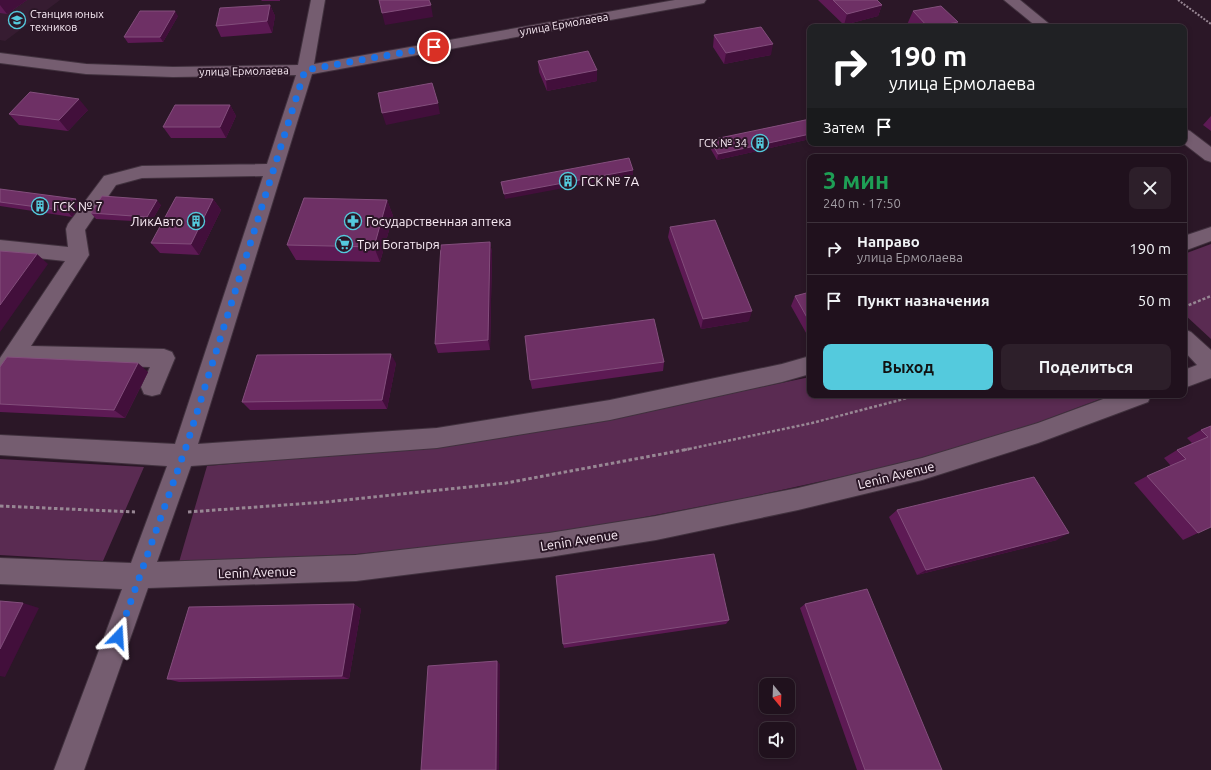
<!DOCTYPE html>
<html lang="ru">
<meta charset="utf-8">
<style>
:root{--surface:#20111d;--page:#2d1f2a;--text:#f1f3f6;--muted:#a29da4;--line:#3d313b;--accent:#54cadd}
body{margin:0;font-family:Ubuntu,sans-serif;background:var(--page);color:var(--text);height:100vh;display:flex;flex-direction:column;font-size:15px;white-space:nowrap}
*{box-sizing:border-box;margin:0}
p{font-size:13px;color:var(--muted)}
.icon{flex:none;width:22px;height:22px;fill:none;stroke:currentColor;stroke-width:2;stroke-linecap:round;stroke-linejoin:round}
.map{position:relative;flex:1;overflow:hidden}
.sheet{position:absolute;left:807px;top:154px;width:380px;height:244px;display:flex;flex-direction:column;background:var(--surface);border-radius:8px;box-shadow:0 2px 6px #0003,0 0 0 1px var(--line)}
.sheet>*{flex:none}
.top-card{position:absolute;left:807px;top:24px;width:380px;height:122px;border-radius:8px;box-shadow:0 2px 6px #0003,0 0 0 1px var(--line);background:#202124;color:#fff;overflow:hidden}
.needle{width:26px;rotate:161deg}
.buttons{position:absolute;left:759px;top:678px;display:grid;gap:8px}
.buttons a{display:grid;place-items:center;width:36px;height:36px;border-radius:8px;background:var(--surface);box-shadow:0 2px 6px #0003,0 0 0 1px var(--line);font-size:20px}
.pin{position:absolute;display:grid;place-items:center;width:34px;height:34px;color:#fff;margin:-17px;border:2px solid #fff;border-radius:50%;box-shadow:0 1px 4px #0007}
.me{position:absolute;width:44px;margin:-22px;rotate:20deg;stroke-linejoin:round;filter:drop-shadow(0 0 3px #0008)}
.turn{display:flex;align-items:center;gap:14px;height:84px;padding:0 16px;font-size:18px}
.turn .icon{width:52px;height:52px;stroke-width:2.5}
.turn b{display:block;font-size:28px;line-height:34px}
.then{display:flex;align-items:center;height:38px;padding:0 16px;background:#0003;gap:8px;font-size:15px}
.round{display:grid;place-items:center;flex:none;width:42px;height:42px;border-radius:8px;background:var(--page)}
.head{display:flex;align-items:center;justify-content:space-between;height:68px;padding:0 16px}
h1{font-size:24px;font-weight:700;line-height:30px;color:#1e9e55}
.cta{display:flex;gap:8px;margin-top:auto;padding:8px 16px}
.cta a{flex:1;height:46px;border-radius:8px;background:var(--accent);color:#111;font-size:16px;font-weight:700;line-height:46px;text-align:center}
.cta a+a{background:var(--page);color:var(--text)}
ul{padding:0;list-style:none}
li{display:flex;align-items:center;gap:12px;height:52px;padding:0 16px;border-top:1px solid var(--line)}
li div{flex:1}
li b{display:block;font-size:15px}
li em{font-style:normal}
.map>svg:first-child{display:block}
.built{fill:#361c31}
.green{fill:#5a2b52}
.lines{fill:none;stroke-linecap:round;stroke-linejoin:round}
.minor-casing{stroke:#41313e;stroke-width:2}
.path-far2{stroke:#988794;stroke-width:2;stroke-dasharray:2 1.5;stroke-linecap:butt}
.path-far1{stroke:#988794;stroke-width:2.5;stroke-dasharray:3 2;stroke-linecap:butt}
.path{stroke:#988794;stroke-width:3;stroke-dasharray:3.5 2.5;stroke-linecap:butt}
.minor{fill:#755d70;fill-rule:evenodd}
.wall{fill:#5d1a54}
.shaded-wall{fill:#420f3b}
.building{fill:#6e3065;stroke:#834e7c}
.route{stroke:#1a73e8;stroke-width:7;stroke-dasharray:0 12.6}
.labels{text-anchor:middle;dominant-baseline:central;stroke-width:4;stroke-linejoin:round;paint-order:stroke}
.far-poi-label{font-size:11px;fill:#f9ebf5;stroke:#2b1727;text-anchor:start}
.far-street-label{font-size:11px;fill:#f9ebf5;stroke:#2b1727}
.poi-label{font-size:13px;fill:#f9ebf5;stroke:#2b1727;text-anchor:start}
.street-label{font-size:13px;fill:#f9ebf5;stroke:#2b1727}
</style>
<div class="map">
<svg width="1211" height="770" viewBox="0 0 1211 770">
<rect width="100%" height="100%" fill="#2b1727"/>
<path class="built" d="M0,0H60L5,41L0,40Z"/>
<path class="green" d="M1211,244V339L1184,314V254Z
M810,377V395H1111L1034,424L918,460L745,498L555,534L357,554L179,562L207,466L438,446L613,418Z
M0,459L144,467L103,561L0,555Z"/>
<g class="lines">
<g class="minor-casing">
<path id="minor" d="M311,0H325L314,64L675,0H706L704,3L699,4L312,74L198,444L437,428L610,400L782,364L810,356V374L782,382L610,420L437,448L191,466L157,562L356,555L549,533L656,516L798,488L922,458L1038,423L1114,395H1151L1148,402L1038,443L922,480L798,510L656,540L549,557L356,581L148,588L84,770H54L122,589L0,584V558L131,563L167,466L0,455V435L175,444L263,176L142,178L116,185L85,230L89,255L31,346L164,349L172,352L175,358L160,394L152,396L144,394L141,387L150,367L20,363L8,383L0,385V358L65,261L0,254V240L68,247L66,229L68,224L104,176L142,166L267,164L296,75L173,77L86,74L0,63V53L86,64L173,67L298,65Z
M1004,0H1020L1053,27H1037Z
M1184,129L1190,131L1211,147V162L1205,160L1183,143Z
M1211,227V241L1184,251V236Z
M1184,329L1191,332L1211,350V378L1184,388V370L1197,365L1184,351Z"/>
</g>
<path class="path-far2" d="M1178,0L1211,24"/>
<path class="path-far1" d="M1184,307L1211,296
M684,450L812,423L919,395"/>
<path class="path" d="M0,506L135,512
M188,512L326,502L506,483L689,449"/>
<use href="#minor" class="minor"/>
</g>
<path class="wall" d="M0,0H27L7,14L0,13Z
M261,0H280V1H262Z
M818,0H877L882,5L878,16L844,25Z
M270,5L275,16L272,33L221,37L216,26Z
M913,11L958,22L956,27H906Z
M178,16L163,42L128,43L124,37Z
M714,35L771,55L724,64L713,47Z
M538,61L597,81L547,91L539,72Z
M230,105L236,116L226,138H171L163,127Z
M88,110L68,131L19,125L9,114Z
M1211,116V131L1203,125Z
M810,119V139L717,160L709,146L710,140Z
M0,189L81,205L72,217L0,206Z
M213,199L221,210L199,255L160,253L151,243Z
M387,200L393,216L380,262L296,260L287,245Z
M161,205L151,222L96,219L91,213Z
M670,227L749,321L701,329L668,237Z
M490,242L492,253L490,350L438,353L435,344Z
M810,292V340L791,306L795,296Z
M664,362L663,371L532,389L530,380Z
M396,363L387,409L250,410L242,402Z
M0,367L148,372L125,418L0,412Z
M1211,426L1198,533L1183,540L1134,483L1147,476L1171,466L1164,458L1177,450L1192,443L1187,438L1201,430Z
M897,510L1057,540L917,575L889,517Z
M354,604L361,609L349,679L179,682L167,679Z
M805,604L942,770H857L800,608Z
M729,620L726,624L564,648L563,644Z"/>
<path class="shaded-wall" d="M0,0H27L7,14L0,5Z
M270,5L275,16L272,33L267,21Z
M431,5L433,17L385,25L382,13Z
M882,5L878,16L844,25L847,14Z
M175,11L178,16L163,42L160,37Z
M958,22L956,27H933Z
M773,44L771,55L724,64L726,53Z
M597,70V81L547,91L546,80Z
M79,99L88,110L68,131L59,120Z
M438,103L440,114L386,125L382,113Z
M230,105L236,116L226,138L220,127Z
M810,134V139L717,160L718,154Z
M633,170V175L505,199L504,194Z
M76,199L81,205L72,217L67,211Z
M213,199L221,210L199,255L191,244Z
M157,200L161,205L151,222L147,217Z
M387,200L393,216L380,262L374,247Z
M490,242L492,253L490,350L488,340Z
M37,254L48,264L0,332V305Z
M752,311L749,321L701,329L703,319Z
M391,354L396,363L387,409L382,400Z
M138,363L148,372L125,418L114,410Z
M1069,533L1057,540L917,575L926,570Z
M23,603L39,608L5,677L0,676V649Z
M354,604L361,609L349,679L342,676Z
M497,661L500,664L499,770H496Z"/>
<path class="building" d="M379,0H429L431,5L382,13Z
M833,0H877L882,5L847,14Z
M270,5L267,21L216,26L220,8Z
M941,6L958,22L933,27H928L913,11Z
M140,11H175L160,37H124Z
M761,27L773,44L726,53L714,35Z
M588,51L597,70L546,80L538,61Z
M432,83L438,103L382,113L378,93Z
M30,92L79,99L59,120L9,114Z
M175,105H230L220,127H163Z
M810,119V134L718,154L710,140Z
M629,158L633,170L504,194L501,182Z
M0,189L76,199L67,211L0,202Z
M102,196L157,200L147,217L91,213Z
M176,197L213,199L191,244L151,243Z
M304,198L387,200L374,247L287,245Z
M715,220L752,311L703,319L670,227Z
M490,242L488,340L435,344L441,245Z
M0,251L37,254L0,305Z
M810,292V323L795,296Z
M654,319L664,362L530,380L525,336Z
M391,354L382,400L242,402L257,355Z
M7,357L138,363L114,410L0,404V367Z
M1211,426V527L1198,533L1147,476L1186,459L1177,450L1208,437L1201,430Z
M1034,477L1069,533L926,570L897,510Z
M714,554L729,620L563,644L556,576Z
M867,589L942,770H865L805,604Z
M0,601L23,603L0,649Z
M354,604L342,676L167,679L189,607Z
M497,661L496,770H421L428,666Z"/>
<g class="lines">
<path class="route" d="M118,637L186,447L305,70L434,47"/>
</g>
<defs>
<g id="school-ring" transform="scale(0.9)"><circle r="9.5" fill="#2b1727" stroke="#54cadd" stroke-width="1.5"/><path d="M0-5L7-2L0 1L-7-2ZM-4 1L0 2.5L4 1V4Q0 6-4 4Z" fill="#54cadd"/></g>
<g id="building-ring" transform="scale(0.9)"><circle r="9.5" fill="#2b1727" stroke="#54cadd" stroke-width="1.5"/><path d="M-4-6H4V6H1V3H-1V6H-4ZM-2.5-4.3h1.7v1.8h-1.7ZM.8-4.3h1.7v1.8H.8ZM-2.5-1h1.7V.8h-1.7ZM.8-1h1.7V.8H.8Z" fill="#54cadd"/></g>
<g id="pharmacy-ring" transform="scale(0.9)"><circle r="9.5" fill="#2b1727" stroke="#54cadd" stroke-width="1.5"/><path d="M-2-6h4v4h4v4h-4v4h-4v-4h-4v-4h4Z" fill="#54cadd"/></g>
<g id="supermarket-ring" transform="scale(0.9)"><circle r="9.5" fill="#2b1727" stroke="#54cadd" stroke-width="1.5"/><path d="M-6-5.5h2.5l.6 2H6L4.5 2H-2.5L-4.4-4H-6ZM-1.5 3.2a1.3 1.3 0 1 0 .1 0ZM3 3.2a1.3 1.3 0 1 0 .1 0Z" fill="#54cadd"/></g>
</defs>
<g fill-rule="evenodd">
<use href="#school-ring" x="17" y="20"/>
<use href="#building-ring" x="760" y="143"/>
<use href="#building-ring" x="568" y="181"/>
<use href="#building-ring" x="40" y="206"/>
<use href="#building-ring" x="196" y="221"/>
<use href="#pharmacy-ring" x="353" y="221"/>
<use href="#supermarket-ring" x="344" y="244"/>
</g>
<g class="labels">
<g class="far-poi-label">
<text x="30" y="14">Станция юных<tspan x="30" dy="13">техников</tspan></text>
<text x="747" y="143" text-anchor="end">ГСК № 34</text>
</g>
<g class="far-street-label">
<text transform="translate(564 24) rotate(-10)">улица Ермолаева</text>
<text transform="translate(244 71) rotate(-1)">улица Ермолаева</text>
</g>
<g class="poi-label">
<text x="581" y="181">ГСК № 7А</text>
<text x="53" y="206">ГСК № 7</text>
<text x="183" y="221" text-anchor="end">ЛикАвто</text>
<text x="366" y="221">Государственная аптека</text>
<text x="357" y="244">Три Богатыря</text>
</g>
<g class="street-label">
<text transform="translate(896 475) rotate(-14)">Lenin Avenue</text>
<text transform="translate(579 540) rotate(-9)">Lenin Avenue</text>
<text transform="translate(257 572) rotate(-2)">Lenin Avenue</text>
</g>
</g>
</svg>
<div class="buttons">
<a><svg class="needle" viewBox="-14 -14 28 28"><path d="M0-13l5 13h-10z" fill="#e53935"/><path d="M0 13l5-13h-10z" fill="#a29da4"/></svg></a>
<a><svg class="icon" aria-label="sound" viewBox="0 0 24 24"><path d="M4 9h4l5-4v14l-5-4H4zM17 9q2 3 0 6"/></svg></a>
</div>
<div class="pin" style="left:434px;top:47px;background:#d93025"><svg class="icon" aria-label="arrive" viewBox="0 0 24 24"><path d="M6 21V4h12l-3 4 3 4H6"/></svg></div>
<svg class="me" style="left:118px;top:637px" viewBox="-20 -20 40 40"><path d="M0-17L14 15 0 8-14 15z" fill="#1a73e8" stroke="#fff" stroke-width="4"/></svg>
<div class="top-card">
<div class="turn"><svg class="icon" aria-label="right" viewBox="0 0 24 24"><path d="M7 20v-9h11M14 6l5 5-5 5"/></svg><div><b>190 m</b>улица Ермолаева</div></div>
<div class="then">Затем<svg class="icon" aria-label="arrive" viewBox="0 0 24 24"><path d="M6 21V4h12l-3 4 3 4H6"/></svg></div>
</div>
<section class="sheet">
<div class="head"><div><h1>3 мин</h1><p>240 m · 17:50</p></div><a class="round"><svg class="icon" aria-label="close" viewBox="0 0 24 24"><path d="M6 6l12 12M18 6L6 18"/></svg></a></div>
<ul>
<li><svg class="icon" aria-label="right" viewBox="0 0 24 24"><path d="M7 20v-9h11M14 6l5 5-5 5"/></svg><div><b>Направо</b><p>улица Ермолаева</p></div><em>190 m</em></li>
<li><svg class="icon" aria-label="arrive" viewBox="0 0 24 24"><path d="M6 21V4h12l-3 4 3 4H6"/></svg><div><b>Пункт назначения</b></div><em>50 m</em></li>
</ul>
<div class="cta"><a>Выход</a><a>Поделиться</a></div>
</section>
</div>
